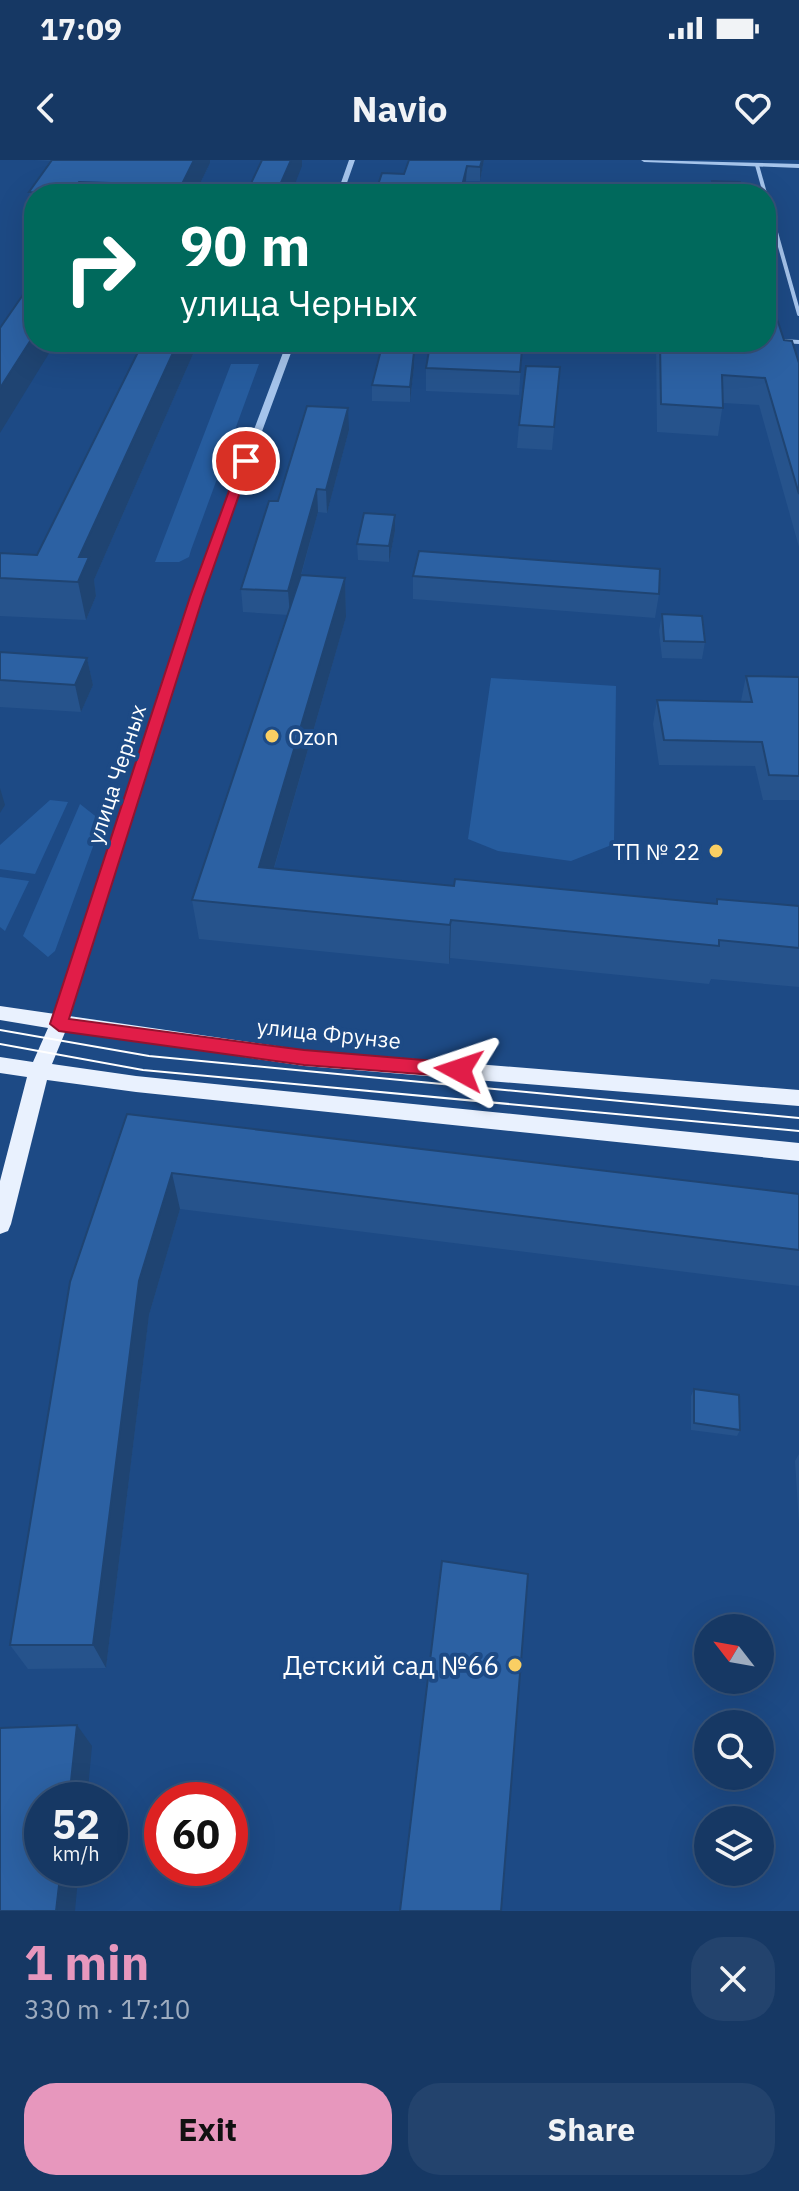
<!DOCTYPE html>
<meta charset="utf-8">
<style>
:root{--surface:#163864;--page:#23436d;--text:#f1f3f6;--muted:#9eacbf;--line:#355278;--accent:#e797bd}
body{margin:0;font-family:"IBM Plex Sans",sans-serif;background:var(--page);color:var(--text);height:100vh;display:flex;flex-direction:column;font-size:30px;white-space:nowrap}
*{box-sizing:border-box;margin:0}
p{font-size:26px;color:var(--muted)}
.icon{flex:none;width:44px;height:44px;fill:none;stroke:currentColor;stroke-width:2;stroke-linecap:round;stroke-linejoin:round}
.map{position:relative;height:1751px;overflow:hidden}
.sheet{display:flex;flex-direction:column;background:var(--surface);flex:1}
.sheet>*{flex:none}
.guide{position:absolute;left:24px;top:24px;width:752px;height:168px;border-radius:32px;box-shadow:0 8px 32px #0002,0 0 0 2px var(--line);background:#00695c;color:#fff;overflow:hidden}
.needle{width:52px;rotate:301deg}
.buttons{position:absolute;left:694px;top:1454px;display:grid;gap:16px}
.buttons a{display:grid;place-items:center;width:80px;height:80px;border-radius:50%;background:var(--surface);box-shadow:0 8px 32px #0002,0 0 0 2px var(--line);font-size:40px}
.speed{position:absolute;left:24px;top:1622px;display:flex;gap:16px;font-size:40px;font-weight:700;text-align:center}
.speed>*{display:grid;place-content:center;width:104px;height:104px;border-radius:50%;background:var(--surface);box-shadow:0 8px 32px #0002,0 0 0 2px var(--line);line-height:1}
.speed small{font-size:20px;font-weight:400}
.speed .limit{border:12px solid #d22;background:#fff;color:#111}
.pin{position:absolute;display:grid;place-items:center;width:68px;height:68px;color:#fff;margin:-34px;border:4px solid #fff;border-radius:50%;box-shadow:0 2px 8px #0007}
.me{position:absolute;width:88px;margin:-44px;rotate:275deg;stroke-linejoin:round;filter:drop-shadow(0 0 6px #0008)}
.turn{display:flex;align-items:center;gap:28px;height:168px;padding:0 24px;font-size:36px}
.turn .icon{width:104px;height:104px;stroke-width:2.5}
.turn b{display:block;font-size:56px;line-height:68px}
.round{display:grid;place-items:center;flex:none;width:84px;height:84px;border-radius:32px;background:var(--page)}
.headline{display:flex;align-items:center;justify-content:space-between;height:136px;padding:0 24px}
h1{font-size:48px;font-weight:700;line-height:60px;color:var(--accent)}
.button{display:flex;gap:16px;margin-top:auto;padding:16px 24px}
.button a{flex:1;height:92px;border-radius:32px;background:var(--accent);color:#111;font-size:32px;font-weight:700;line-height:92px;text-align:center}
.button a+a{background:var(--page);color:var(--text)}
.status{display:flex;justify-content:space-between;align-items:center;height:56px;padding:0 40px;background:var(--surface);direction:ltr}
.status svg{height:22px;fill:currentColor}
header{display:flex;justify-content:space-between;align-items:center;height:104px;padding:0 24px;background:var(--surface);font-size:36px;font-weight:700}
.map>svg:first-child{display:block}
.green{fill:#265c9e}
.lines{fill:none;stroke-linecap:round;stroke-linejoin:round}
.minor{stroke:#a5c4eb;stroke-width:4}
.tertiary{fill:#a5c4eb;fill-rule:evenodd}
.primary{fill:#e9f1fe;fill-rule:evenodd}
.tram{stroke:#fff;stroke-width:2}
.wall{fill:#26538c}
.shaded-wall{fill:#1f4472}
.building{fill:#2c61a3;stroke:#1f4472;stroke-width:2}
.route{fill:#e11d48;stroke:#92132f;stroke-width:2}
.poi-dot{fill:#facf63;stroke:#1d4a85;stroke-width:3}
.labels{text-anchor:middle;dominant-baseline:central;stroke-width:8;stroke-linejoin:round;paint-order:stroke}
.poi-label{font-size:22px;fill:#fff;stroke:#1d4a85;text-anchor:start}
.street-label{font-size:22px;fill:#fff;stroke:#1d4a85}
.near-poi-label{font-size:26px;fill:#fff;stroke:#1d4a85;text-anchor:end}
</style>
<div class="status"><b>17:09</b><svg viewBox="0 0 49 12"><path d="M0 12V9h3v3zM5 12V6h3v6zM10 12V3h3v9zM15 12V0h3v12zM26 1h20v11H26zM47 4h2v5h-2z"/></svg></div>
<header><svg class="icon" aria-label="back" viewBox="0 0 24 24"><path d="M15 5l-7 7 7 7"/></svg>Navio<svg class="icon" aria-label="heart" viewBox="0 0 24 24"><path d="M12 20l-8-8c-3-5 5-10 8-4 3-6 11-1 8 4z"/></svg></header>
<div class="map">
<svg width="799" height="1751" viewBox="0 0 799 1751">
<rect width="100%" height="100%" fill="#1d4a85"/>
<path class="green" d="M231,204H259L191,390L189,397L179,402H155Z
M491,518L616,526L614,684L571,701L498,691L468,679Z
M50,640L68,642L35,714L0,709V685Z
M80,644L99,659V670L55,791L48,797L23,776Z
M0,717L29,721L5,771L0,767Z"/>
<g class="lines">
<path class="minor" d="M757,5L799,154
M766,180L799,182"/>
<path class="tertiary" d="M349,0H355L343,34H337Z
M641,0L799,4V8L644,2Z
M287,182H295L209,415L66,864L64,868H54L52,864L199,415Z"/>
<path class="primary" d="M0,846L304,890L799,930V946L304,906L66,870L52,904L136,916L799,983V1001L136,932L47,920L11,1064L8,1071L0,1074V1021L27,917L0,913V897L33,902L48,868L0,860Z"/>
<path class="tram" d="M0,870L149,896L799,958
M0,884L143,910L799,971"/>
</g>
<path class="wall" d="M34,0H210V3L195,34H34V57L29,32L51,1Z
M484,0L480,21H466L463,34H375L404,14Z
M712,21L744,34H710Z
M784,180L799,203V387L759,245L723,243L718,276L657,272L656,182H766Z
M143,182H231L229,186L197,185L94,420L96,436L86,460L0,456V393L37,395Z
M522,189L519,235L426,231V208Z
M414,207L410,242L372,241V225Z
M560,207L552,290L517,288L519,265Z
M349,270L327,353L318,352L300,420L345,418L346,457L274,709L454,726L716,744L717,739L799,746V827L711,819L709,824L450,798L449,804L199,779L192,740L288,455L243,452L241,429L278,341Z
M395,355V371L389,402L358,400L357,384Z
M413,416L659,434L655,458L413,439Z
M662,454L705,482L702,499L662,498L659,471Z
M0,492L87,498L93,525L81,552L0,547Z
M746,516L799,517V640H763L755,606L659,605L653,564L657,540L741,541Z
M127,954L799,1034V1126L180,1049L149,1155L106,1508L28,1509L10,1485Z
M694,1229L740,1270L737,1276L691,1270V1236Z
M799,1294V1364L795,1301Z"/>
<path class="shaded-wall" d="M194,0H210V3L195,34H177Z
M291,0H302V6L291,34H276Z
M482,0H484L480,21V7Z
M467,6L466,21L463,34H460Z
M79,22L81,34H72Z
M34,175V182H56L0,273V228Z
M178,182H196L197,185L94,420L96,436L86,460L78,422L79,397Z
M414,192V207L410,242V227Z
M348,248L349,270L327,353L326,330Z
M317,329L318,352L290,455L288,431Z
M395,355V371L389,402V386Z
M345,418L346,457L263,746L259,707Z
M87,498L93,525L81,552L75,525Z
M0,628L5,645L0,653Z
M451,760L450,798L449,804L450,765Z
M172,1013L180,1049L149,1155L106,1508L93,1485L139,1121Z
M77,1565L92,1586L87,1640H69Z
M61,1708H79L75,1751H56Z"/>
<path class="building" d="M52,0H194L177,34H136L142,24L79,22L72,34L29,32Z
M262,0H291L276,34H246Z
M409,0H482L480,7L467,6L460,34H375L382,13L404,14Z
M712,21L740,22L744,34H715Z
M25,132H34V175L0,228V168Z
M766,158L777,159L784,180L792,181L799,203V334L765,218L722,215L723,248L661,244L660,182H766Z
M143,182H178L79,397H89L78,422L0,418V393L37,395Z
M430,185L522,189L520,212L426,208Z
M381,190L414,192L410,227L372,225Z
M526,206L560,207L554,267L519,265Z
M307,246L348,248L326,330L317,329L288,431L241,429L269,341H278Z
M364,353L395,355L389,386L357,384Z
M419,391L660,409L659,434L413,416Z
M301,415L345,418L259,707L454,726L455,719L717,744V739L799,746V788L719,780V786L451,760L450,765L192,740Z
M662,454L702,456L705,482L664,481Z
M0,492L87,498L75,525L0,520Z
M746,516L799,517V616L769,615L762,582L664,580L657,540L752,542Z
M127,954L799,1034V1090L172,1013L139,1121L93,1485H10L70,1122Z
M694,1229L739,1235L740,1270L694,1263Z
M442,1401L528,1414L501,1751H400Z
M77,1565L69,1640H42V1708H61L56,1751H0V1568Z"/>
<path class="route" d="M246,298L251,301L203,437L69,859L304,890L459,903L465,905L468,910L465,915L459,917L304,905L59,871L50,864L190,437L240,301Z"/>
<g class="poi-dot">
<circle cx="272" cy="576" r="8"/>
<circle cx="716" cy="691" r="8"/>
<circle cx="515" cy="1505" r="8"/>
</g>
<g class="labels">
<g class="poi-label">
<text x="288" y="576">Ozon</text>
<text x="700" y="691" text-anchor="end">ТП № 22</text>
</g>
<g class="street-label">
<text transform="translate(116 614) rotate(-72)">улица Черных</text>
<text transform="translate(329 873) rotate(6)">улица Фрунзе</text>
</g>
<g class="near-poi-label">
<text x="499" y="1505">Детский сад №66</text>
</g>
</g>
</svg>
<div class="buttons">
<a><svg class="needle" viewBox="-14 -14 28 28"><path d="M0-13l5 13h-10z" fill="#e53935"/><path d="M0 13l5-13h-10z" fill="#9eacbf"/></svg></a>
<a><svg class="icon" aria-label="search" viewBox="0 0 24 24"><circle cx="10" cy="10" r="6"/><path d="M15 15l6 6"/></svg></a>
<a><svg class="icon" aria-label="layers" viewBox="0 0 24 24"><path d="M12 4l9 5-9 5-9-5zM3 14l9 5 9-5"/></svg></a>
</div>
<div class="speed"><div>52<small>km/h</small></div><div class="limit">60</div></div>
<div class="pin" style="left:246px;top:301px;background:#d93025"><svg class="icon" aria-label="arrive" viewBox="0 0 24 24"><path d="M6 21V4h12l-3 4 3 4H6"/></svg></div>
<svg class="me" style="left:459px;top:910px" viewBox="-20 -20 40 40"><path d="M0-17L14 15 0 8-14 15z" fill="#e11d48" stroke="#fff" stroke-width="4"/></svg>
<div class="guide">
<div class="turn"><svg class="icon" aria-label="right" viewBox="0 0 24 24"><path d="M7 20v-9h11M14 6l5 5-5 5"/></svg><div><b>90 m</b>улица Черных</div></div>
</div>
</div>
<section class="sheet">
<div class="headline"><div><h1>1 min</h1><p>330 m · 17:10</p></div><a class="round"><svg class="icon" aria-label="close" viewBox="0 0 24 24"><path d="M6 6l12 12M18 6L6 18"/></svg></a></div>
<div class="button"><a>Exit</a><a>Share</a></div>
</section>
